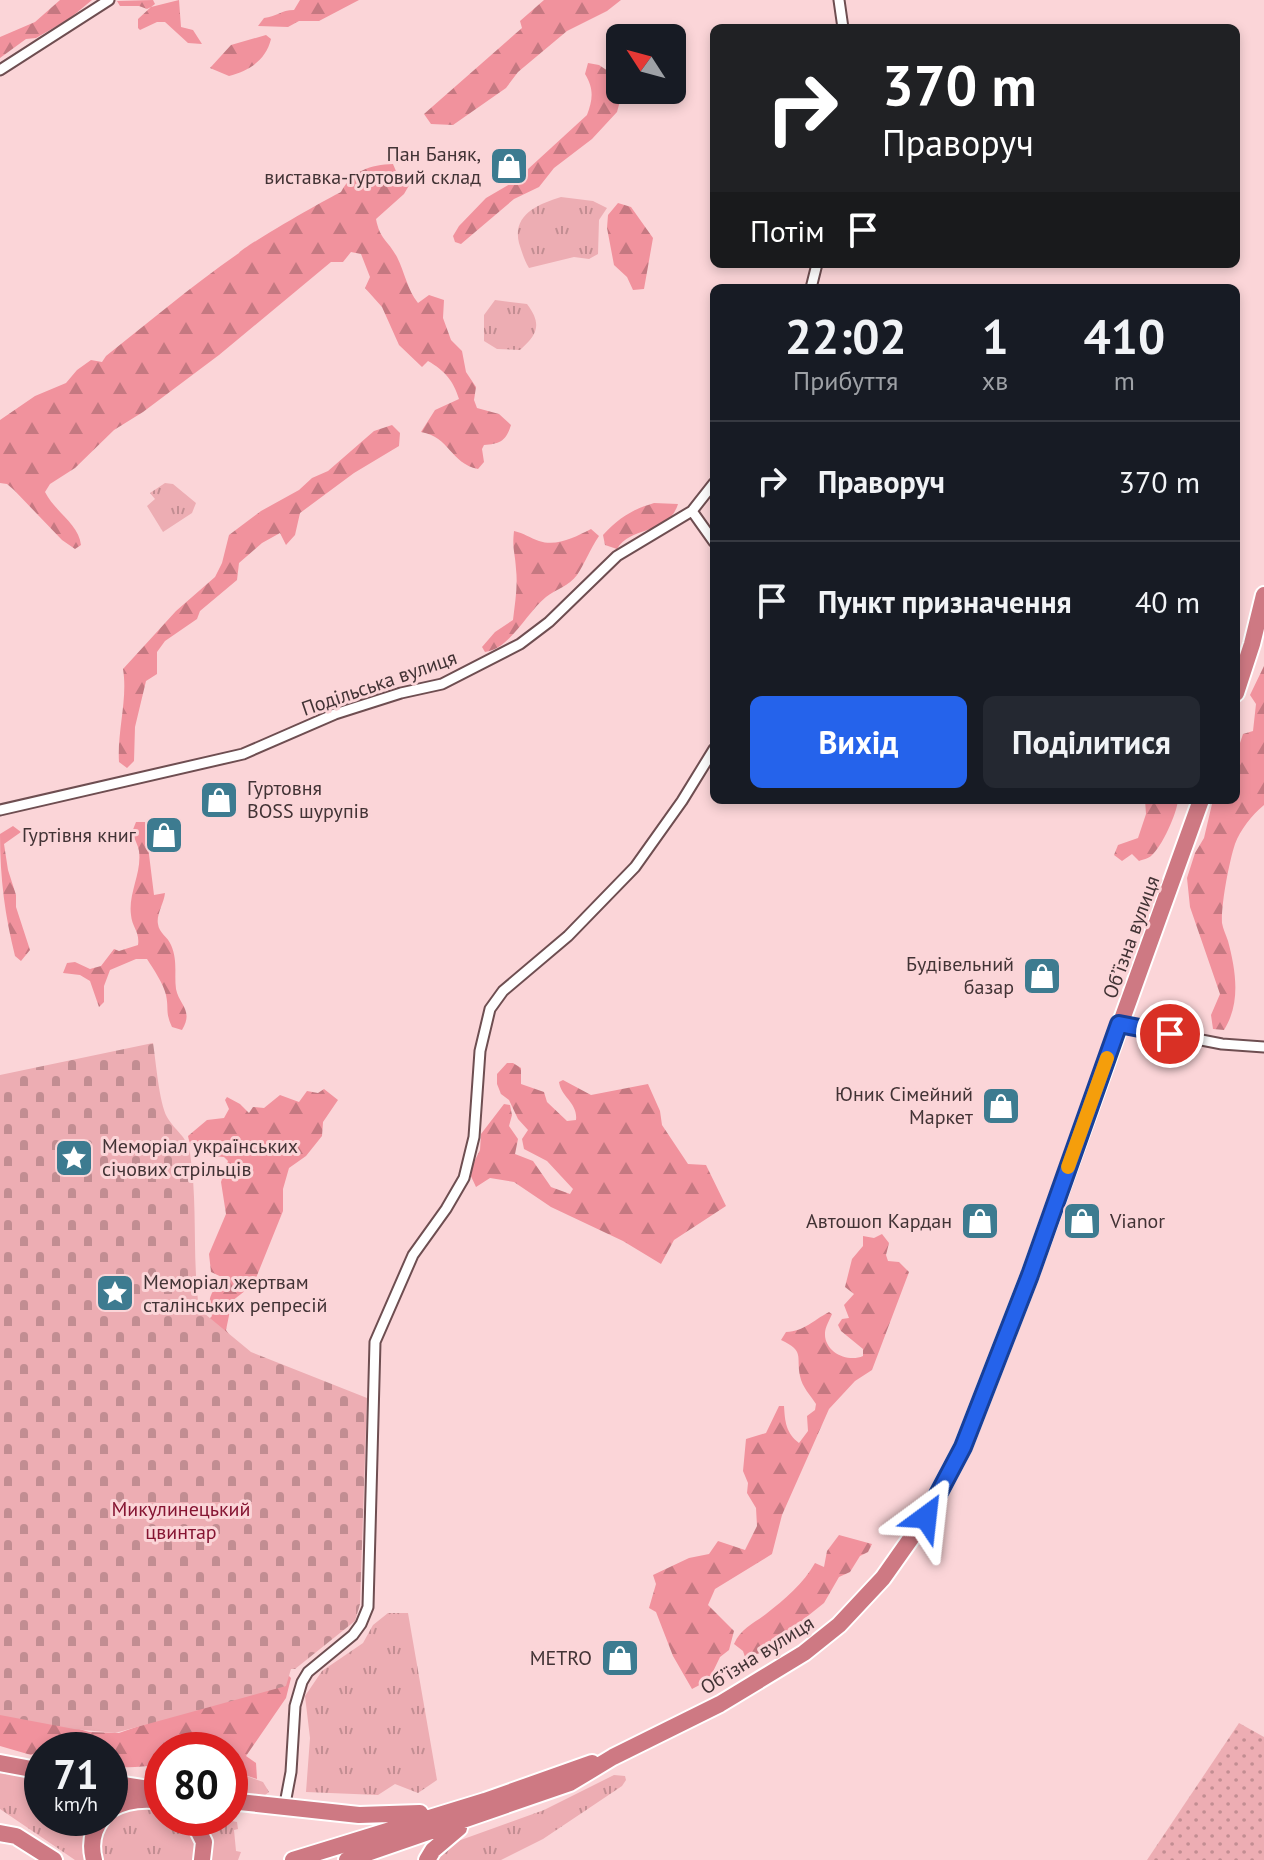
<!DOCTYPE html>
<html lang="uk">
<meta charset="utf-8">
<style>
:root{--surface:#171b24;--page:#242831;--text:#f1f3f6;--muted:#9ea1a6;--line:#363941;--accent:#2563eb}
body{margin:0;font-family:"PT Sans",sans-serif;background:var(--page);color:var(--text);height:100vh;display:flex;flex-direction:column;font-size:30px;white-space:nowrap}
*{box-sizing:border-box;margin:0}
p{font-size:26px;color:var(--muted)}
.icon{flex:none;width:44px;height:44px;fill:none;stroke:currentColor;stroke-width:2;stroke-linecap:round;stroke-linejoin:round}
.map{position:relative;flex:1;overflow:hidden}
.panel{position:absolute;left:710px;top:284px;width:530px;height:520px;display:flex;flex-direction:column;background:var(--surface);border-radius:12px;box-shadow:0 4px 12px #0003}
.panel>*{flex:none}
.top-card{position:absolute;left:710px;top:24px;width:530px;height:244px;border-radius:12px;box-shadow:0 4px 12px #0003;background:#202124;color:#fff;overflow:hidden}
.needle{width:52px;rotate:306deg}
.controls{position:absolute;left:606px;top:24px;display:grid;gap:16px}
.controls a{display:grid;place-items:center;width:80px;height:80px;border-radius:12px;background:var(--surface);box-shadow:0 4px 12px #0003;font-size:40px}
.speed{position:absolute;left:24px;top:1732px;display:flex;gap:16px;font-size:40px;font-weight:700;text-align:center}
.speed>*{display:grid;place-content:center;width:104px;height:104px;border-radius:50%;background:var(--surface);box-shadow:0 4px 12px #0003;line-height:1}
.speed small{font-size:20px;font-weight:400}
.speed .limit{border:12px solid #d22;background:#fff;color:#111}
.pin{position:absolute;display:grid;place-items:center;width:68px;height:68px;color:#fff;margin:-34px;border:4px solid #fff;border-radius:50%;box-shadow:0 2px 8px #0007}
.me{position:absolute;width:88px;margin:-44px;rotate:30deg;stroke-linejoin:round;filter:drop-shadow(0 0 6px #0008)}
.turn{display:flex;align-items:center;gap:28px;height:168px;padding:0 40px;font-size:36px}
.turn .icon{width:104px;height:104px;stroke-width:2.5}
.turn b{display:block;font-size:56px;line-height:68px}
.then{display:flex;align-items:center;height:76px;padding:0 40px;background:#0003;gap:16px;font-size:30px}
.eta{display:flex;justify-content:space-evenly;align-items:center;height:136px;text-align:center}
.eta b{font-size:48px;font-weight:700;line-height:56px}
.primary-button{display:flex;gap:16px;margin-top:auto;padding:16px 40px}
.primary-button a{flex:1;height:92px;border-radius:12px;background:var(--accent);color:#fff;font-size:32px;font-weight:700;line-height:92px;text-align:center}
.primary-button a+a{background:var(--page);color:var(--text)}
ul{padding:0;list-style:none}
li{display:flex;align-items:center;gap:24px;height:120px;padding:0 40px;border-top:2px solid var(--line)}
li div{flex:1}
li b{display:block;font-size:30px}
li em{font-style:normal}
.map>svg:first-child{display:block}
.grass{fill:url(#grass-tufts)}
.forest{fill:url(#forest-firs)}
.cemetery{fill:url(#cemetery-stones)}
.garden{fill:url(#garden-dots)}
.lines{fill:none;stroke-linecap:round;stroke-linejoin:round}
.street-casing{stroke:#6e4e51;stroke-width:13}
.highway-casing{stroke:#fff;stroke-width:20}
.street{stroke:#fff;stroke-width:9}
.highway{stroke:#ce7983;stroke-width:16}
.route-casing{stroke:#184099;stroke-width:20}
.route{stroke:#2563eb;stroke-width:14}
.slow{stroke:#f59e0b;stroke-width:14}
.labels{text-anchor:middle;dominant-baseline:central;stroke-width:6;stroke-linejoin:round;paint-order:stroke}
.poi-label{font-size:20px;fill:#423335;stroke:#fbd5d8;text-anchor:end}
.street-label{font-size:20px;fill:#423335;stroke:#fbd5d8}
.park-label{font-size:20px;fill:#851432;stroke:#fbd5d8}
</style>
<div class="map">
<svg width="1264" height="1860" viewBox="0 0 1264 1860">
<defs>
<pattern id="grass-tufts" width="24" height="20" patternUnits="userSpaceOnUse" patternTransform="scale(2)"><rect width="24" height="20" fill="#edadb3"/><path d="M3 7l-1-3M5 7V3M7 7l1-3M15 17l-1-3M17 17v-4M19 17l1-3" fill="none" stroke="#c28d92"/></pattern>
<pattern id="forest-firs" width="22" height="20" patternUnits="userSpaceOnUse" patternTransform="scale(2)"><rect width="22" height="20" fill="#f1929d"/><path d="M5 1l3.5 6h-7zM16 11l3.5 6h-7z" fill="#c57881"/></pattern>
<pattern id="cemetery-stones" width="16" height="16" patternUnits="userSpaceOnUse" patternTransform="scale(2)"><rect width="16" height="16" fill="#edadb3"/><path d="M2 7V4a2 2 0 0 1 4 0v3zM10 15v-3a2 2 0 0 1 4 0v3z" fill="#c28d92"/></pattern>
<pattern id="garden-dots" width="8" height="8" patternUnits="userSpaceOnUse" patternTransform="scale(2)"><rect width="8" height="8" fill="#edadb3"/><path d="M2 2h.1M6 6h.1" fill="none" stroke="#c28d92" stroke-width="1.8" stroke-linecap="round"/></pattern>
</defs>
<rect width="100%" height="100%" fill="#fbd5d8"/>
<path class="grass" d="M561,197L593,201L607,208L599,220L598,254L589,259L574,257L529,268C524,260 522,252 519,243C512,215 538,204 561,197Z
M495,300L527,304C542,324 538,334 520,350L497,349L484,341V315Z
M165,483L173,484L196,503L192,513L163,532L147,506L155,499L150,493Z
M388,1613H408L437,1780L418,1793L395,1784L378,1795L306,1792L310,1738L305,1696L322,1671L363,1643L373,1625Z
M0,1770L42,1777V1818H92L86,1831V1860H75L0,1809Z
M230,1770L263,1782L269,1792L261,1798L230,1794Z
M614,1775L625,1776L626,1780L622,1786L543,1839L501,1860H436L458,1841L544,1810Z
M138,1806L162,1809V1818L186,1820L197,1844L196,1860H98C102,1819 99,1820 138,1806Z
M230,1813L235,1817H232V1821L237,1822L238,1829L234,1830L236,1851L241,1852L238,1860H210V1837L202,1818H230Z"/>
<path class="forest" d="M60,0H92L69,19L36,38L26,39L0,58V37L35,22Z
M153,0L155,4L151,7L179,0L181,27L193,30L202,44L188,43L165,22H157L140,30L138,28V19L151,7L147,9L139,6H120L117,1Z
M300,0H359L319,21H299L288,27L258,26L264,18C276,17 281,10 294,10Z
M544,0H621L607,11L567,31L518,72L506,88L453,125L431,124L424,114L515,34L522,28L520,21Z
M266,35L271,39C266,60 249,71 229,76L210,68L231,45Z
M588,63L599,65L620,79V90H623L617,112L592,139L554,168L539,187L514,199L461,244L455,242L453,236L459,226L486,198L515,181L587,115C593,99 594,89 585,74Z
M393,164L398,176L411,182L404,194L376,219C380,240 388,240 397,257C405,273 407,289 418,303L429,295L444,300L443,318L451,340L462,351L466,372L476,387L474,400L477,408L499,414L511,425C506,441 500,444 484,445L482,449L484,462L478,469C450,463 450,437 421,432L435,410L459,399C453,380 445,371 428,361L422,367L399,345L382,307L365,288L370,277L361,254L351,252L343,262H331L219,355L143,412L114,430L75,468L50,484L45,492C55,512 79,524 81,545L75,549L62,540L14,490L7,484L0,483V420L35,396L66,383L77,370L91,360L102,362L106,356C150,321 193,285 239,253C244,246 328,198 341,192C353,170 370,165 393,164Z
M618,203L631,207L653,238L644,289L633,290L627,277L614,265L607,228L608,215Z
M392,425L400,433L399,446L354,473L300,513L295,535L286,545L280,533L262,543L239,563L237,580L200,611L197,619L165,641L157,652V674L146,681L135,727L134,761L127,768L119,762C117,731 128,699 123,669L176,611L215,577L222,563L229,535L261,511L299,490L312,478L328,471L374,431Z
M654,503L678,504C668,536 631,525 617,549L605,545L603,535C619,518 631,510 654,503Z
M591,529L599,536C590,549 584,565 577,575C569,586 556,589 546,597C527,612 510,649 485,652L482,647L495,632L513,620C515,603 518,586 516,569C515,552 512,549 514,531C524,533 530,538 539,541C557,547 575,537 591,529Z
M1264,666V805C1252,815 1240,830 1235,844C1229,862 1221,905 1222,923C1223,929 1226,935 1228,941C1236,971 1241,1003 1224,1030L1213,1029L1211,1015L1220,994L1190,907L1187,878L1195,853L1204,838L1212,804L1216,800H1236V755L1243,734L1253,731L1256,704L1250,695Z
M1145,800H1178C1177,813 1162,847 1151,856C1149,858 1142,860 1139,861L1132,854L1122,861L1114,855L1118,845L1138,838L1146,814Z
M136,822H145L154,895L165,893C164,903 156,915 158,924C159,933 168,937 171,945C178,961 174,974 176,989C179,1005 194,1010 182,1030L172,1027C165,1012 169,1009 166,995C163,983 154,970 147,959H136L110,970L104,986V1002L99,1007L90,981L80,975L63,973L67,963L75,962L90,969L101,966L114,949L119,951L138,945C140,932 132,927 131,915C128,893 142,873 139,851C138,845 134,838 132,832Z
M13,826L21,832L4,844L8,870L16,895V907L30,950L21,961L15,956C5,916 0,879 0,834Z
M507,1063H513L521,1068V1084L544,1092L547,1102L567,1121L576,1120C578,1103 561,1097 559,1082L563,1080L591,1095L648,1084L660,1111L662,1125L688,1164L706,1165L726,1206L674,1240L661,1264L623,1241L551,1207L514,1182L490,1178L476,1187L469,1172L480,1150L481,1134L504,1104L510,1105L512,1115L509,1126L518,1139L515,1154L533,1161L551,1187L570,1194L573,1189L547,1161L524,1149L522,1139L528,1130L518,1119L509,1100L501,1094L497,1084V1074Z
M324,1089L338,1100L323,1122L322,1136L306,1156L289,1168L283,1189V1211L256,1278L250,1287L232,1301L226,1330L234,1342L207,1321L212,1316C205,1300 212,1288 226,1279L211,1272L209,1254L226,1214L221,1182L228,1161L224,1157C207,1155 191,1155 188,1136L207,1120L224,1118L229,1109L225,1100L227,1097L240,1104L249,1113L253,1107L264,1108L280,1095L299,1102L307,1091L318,1093Z
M882,1234L889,1243L886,1255L888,1261L899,1262L909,1272L872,1370L855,1381L829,1409L782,1515L772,1554L715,1589L708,1605L734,1631L729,1650L720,1657L709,1680L692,1689L673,1656L656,1612L649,1608L656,1584L653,1575L689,1558L709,1554L718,1541L745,1550L757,1526L756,1508L747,1493L748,1483L743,1471L746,1439L766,1433L779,1406H784C785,1422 786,1433 799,1443L808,1431L807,1416L815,1410L816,1404C811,1396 802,1387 800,1376C796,1356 805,1351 781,1340L786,1332C805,1331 812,1321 829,1312L832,1314C830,1319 825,1327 825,1333C824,1352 848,1363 863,1356V1349L841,1331L838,1325L842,1319L849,1318L844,1305L854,1294L845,1287L852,1259L863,1246V1236L874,1238Z
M839,1535L872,1544L868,1552L860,1556L850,1572L839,1577L824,1603L804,1619L795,1631L764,1652L745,1657L743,1651L734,1644C741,1628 753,1624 766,1614C784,1600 804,1583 815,1563L824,1567L827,1551Z
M287,1674L291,1678L286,1698L246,1756L256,1763L257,1779L230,1770V1750H162V1766C143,1765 129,1770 110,1765V1750H42L31,1755L0,1746V1714L60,1723L89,1732L119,1733Z"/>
<path class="cemetery" d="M153,1043C156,1062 159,1102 167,1117C175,1131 187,1136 190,1153C198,1205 192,1258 199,1309L251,1352L367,1398L360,1604L355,1621L295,1669H291L286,1686L115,1733L74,1729L0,1715V1075Z"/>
<path class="garden" d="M1239,1723L1264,1737V1860H1147Z"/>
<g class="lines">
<g class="street-casing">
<path id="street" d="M839,0L843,28
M0,70L109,0
M811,288L817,264
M692,511L714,542
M0,810L243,754L335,714L401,693L442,684L520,644L549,622L617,556L692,511L714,483
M1119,1024L1222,1044L1264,1047
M284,1809L291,1772L295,1706L302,1682L308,1672L353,1635L361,1624L368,1607L375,1342L413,1255L446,1209L464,1178L474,1137L480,1051L490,1009L503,991L568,936L635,867L682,801L714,749"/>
</g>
<g class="highway-casing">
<path id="highway" d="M1236,693L1252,644L1264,595
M0,1763L42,1771
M110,1783L162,1791
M230,1801L359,1815L420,1813
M110,1809C126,1800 143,1798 162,1801
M192,1818L204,1842L202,1860
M0,1833L16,1836L54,1860
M94,1860C90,1845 92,1831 102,1818
M293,1860L485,1801L592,1763
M347,1860L570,1783L613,1757L720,1704L804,1653L839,1625L883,1578L926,1517L963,1447L1030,1275L1201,800
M427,1860L433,1850L459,1828"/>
</g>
<use href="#street" class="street"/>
<use href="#highway" class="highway"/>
</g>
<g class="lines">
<g class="route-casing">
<path id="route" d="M926,1517L963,1447L1030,1275L1119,1024L1170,1034"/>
</g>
<use href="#route" class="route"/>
<path class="slow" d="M1068,1167L1107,1058"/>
</g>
<defs>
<g id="shop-square" transform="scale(2)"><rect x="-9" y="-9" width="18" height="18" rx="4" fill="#3d7b90" stroke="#fbd5d8"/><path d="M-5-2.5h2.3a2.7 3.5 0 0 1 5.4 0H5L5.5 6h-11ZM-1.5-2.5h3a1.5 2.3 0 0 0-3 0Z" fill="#fff"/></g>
<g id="sight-square" transform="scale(2)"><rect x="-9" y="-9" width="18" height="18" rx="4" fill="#3d7b90" stroke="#fbd5d8"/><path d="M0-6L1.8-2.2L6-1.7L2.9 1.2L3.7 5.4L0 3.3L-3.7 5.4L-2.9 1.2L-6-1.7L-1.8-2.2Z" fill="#fff"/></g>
</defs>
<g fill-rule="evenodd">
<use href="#shop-square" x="509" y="166"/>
<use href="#shop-square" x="219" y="800"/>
<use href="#shop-square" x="164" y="835"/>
<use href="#shop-square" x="1042" y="976"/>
<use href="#shop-square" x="1001" y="1106"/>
<use href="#sight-square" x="74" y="1158"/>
<use href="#shop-square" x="980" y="1221"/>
<use href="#shop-square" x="1082" y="1221"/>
<use href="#sight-square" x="115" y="1293"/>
<use href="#shop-square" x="620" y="1658"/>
</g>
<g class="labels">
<g class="poi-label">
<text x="481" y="154">Пан Баняк,<tspan x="481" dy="23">виставка-гуртовий склад</tspan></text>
<text x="247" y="788" text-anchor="start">Гуртовня<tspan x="247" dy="23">BOSS шурупів</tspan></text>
<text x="136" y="835">Гуртівня книг</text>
<text x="1014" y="964">Будівельний<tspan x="1014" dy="23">базар</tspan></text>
<text x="973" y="1094">Юник Сімейний<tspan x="973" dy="23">Маркет</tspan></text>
<text x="102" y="1146" text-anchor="start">Меморіал українських<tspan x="102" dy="23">січових стрільців</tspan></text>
<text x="952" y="1221">Автошоп Кардан</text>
<text x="1110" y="1221" text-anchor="start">Vianor</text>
<text x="143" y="1282" text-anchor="start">Меморіал жертвам<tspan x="143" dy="23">сталінських репресій</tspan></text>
<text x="592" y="1658">METRO</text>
</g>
<g class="street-label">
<text transform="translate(379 683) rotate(-19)">Подільська вулиця</text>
<text transform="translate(1131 937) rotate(-70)">Обʼїзна вулиця</text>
<text transform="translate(757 1655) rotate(-32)">Обʼїзна вулиця</text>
</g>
<g class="park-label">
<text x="181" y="1509">Микулинецький<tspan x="181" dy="23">цвинтар</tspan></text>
</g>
</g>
</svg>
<div class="controls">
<a><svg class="needle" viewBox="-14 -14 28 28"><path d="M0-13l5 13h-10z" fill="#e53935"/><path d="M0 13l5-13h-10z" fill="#9ea1a6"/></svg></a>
</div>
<div class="speed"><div>71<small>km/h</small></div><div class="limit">80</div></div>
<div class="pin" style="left:1170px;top:1034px;background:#d93025"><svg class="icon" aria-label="arrive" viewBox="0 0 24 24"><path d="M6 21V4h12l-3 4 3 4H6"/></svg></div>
<svg class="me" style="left:926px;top:1517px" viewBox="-20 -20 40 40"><path d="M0-17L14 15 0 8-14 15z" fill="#2563eb" stroke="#fff" stroke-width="4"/></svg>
<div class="top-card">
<div class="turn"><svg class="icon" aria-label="right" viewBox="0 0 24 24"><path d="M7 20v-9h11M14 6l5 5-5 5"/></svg><div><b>370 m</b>Праворуч</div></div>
<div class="then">Потім<svg class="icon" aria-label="arrive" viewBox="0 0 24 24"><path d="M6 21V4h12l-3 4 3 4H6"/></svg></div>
</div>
<section class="panel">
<div class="eta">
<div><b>22:02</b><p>Прибуття</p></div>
<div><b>1</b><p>хв</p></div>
<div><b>410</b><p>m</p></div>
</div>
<ul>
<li><svg class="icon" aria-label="right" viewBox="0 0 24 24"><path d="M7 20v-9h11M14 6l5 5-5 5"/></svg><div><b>Праворуч</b></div><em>370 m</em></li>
<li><svg class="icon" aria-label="arrive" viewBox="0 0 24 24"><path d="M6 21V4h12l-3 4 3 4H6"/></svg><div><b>Пункт призначення</b></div><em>40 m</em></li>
</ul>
<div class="primary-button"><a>Вихід</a><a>Поділитися</a></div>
</section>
</div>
